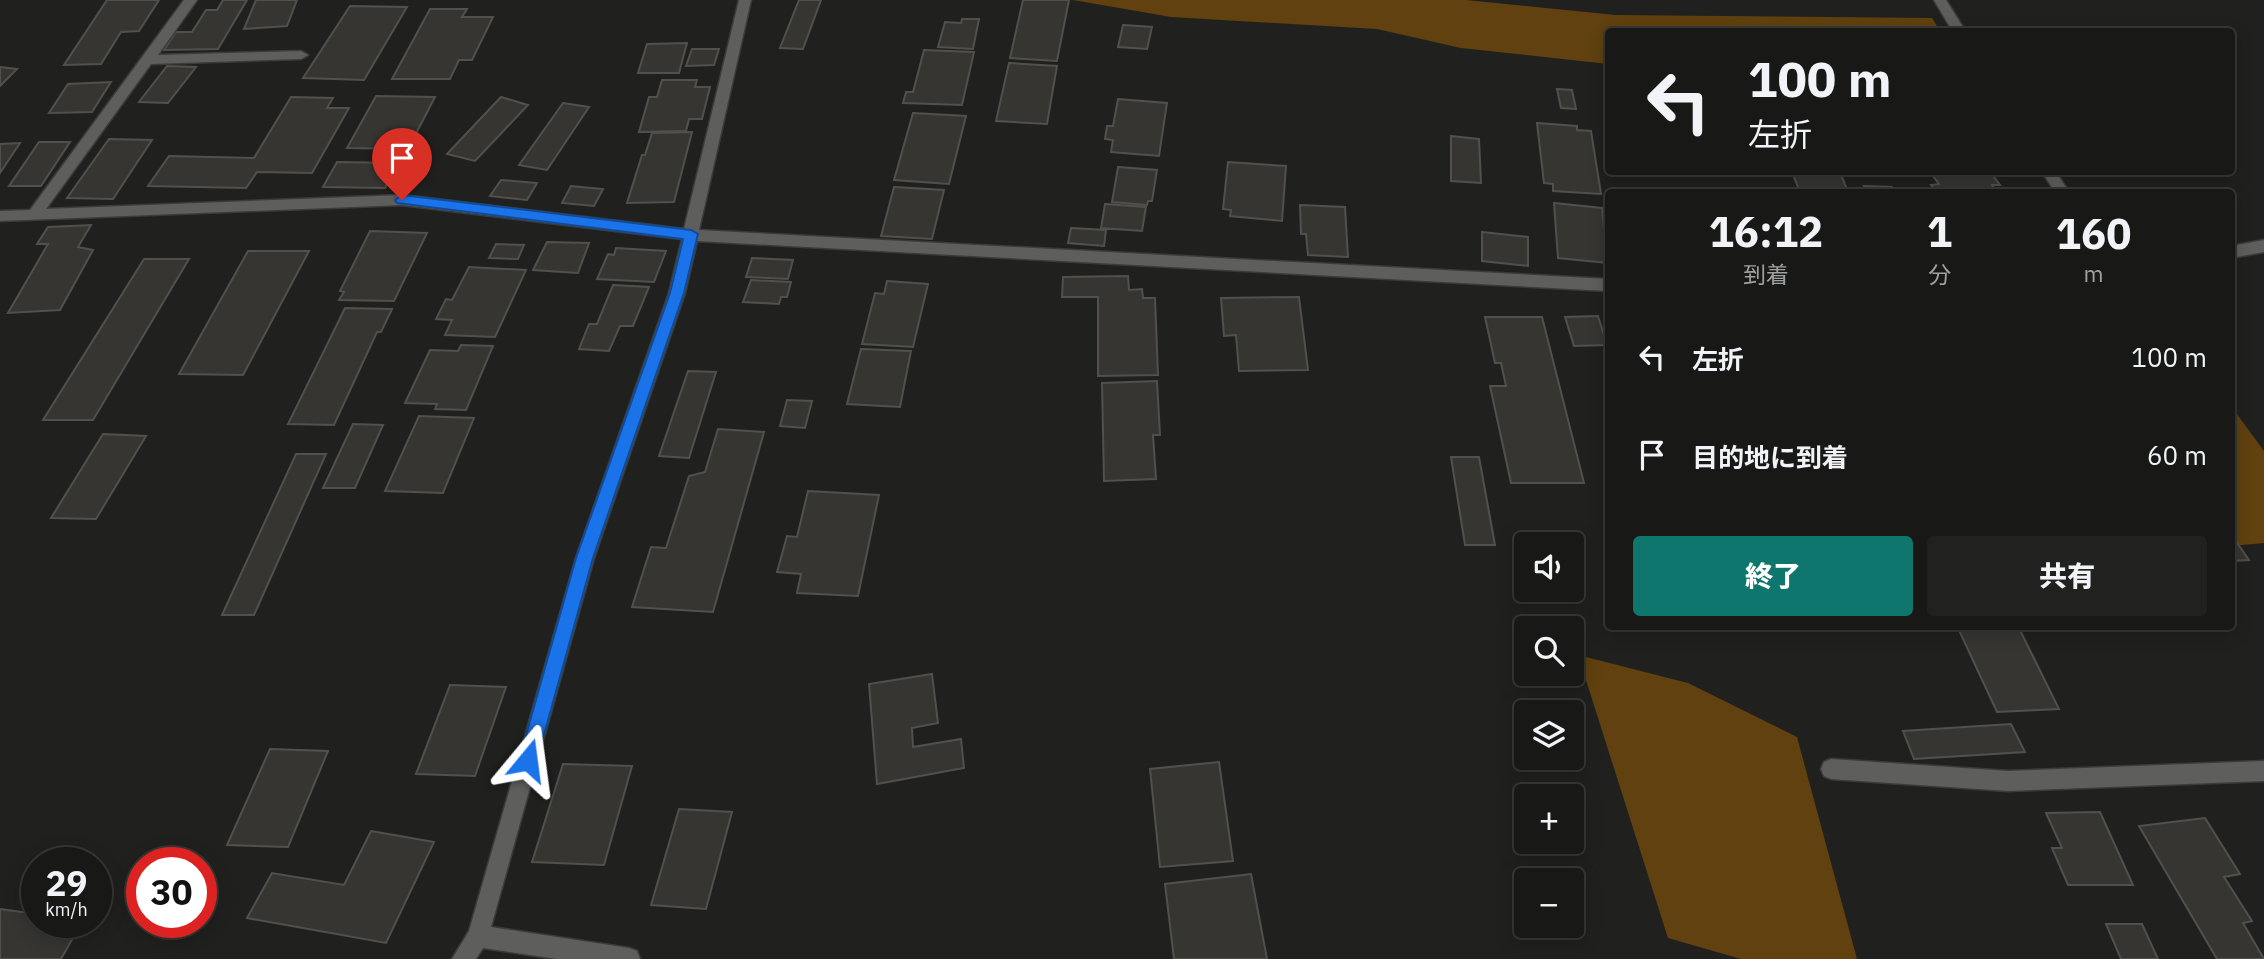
<!DOCTYPE html>
<html lang="ja">
<meta charset="utf-8">
<style>
:root{--surface:#181916;--page:#21221f;--text:#f1f3f6;--muted:#9fa0a1;--line:#363835;--accent:#0f766e}
body{margin:0;font-family:"IBM Plex Sans","Noto Sans JP",sans-serif;background:var(--page);color:var(--text);height:100vh;display:flex;flex-direction:column;font-size:26px;white-space:nowrap}
*{box-sizing:border-box;margin:0}
p{font-size:23px;color:var(--muted)}
.icon{flex:none;width:38px;height:38px;fill:none;stroke:currentColor;stroke-width:2;stroke-linecap:round;stroke-linejoin:round}
.map{position:relative;flex:1;overflow:hidden}
.drawer{position:absolute;left:1605px;top:189px;width:630px;height:441px;display:flex;flex-direction:column;background:var(--surface);border-radius:7px;box-shadow:0 4px 18px #0003,0 0 0 2px var(--line)}
.drawer>*{flex:none}
.guide{position:absolute;left:1605px;top:28px;width:630px;height:147px;border-radius:7px;box-shadow:0 4px 18px #0003,0 0 0 2px var(--line);background:#181916;color:var(--text);overflow:hidden}
.fabs{position:absolute;left:1514px;top:532px;display:grid;gap:14px}
.fabs a{display:grid;place-items:center;width:70px;height:70px;border-radius:7px;background:var(--surface);box-shadow:0 4px 18px #0003,0 0 0 2px var(--line);font-size:35px}
.speed{position:absolute;left:21px;top:847px;display:flex;gap:14px;font-size:35px;font-weight:700;text-align:center}
.speed>*{display:grid;place-content:center;width:91px;height:91px;border-radius:50%;background:var(--surface);box-shadow:0 4px 18px #0003,0 0 0 2px var(--line);line-height:1}
.speed small{font-size:18px;font-weight:400}
.speed .limit{border:10px solid #d22;background:#fff;color:#111}
.pin{position:absolute;display:grid;place-items:center;width:60px;height:60px;color:#fff;margin:-72px -30px;border-radius:50% 50% 50% 0;rotate:-45deg;box-shadow:0 0 7px #0007}
.pin .icon{rotate:45deg}
.me{position:absolute;width:77px;margin:-38px;rotate:16deg;stroke-linejoin:round;filter:drop-shadow(0 0 5px #0008)}
.turn{display:flex;align-items:center;gap:24px;height:147px;padding:0 28px;font-size:32px}
.turn .icon{width:91px;height:91px;stroke-width:2.5}
.turn b{display:block;font-size:49px;line-height:60px}
.eta{display:flex;justify-content:space-evenly;align-items:center;height:119px;text-align:center}
.eta b{font-size:42px;font-weight:800;line-height:49px}
.primary-button{display:flex;gap:14px;margin-top:auto;padding:14px 28px}
.primary-button a{flex:1;height:80px;border-radius:7px;background:var(--accent);color:#fff;font-size:28px;font-weight:800;line-height:80px;text-align:center}
.primary-button a+a{background:var(--page);color:var(--text)}
ul{padding:0;list-style:none}
li{display:flex;align-items:center;gap:21px;height:98px;padding:0 28px}
li div{flex:1}
li b{display:block;font-size:26px}
li em{font-style:normal}
.map>svg:first-child{display:block}
.forest{fill:#60410f}
.building{fill:#363532;stroke:#50504d;stroke-width:2}
.lines{fill:none;stroke-linecap:round;stroke-linejoin:round}
.minor-casing{stroke:#3b3c39;stroke-width:3}
.minor{fill:#5e5f5c;fill-rule:evenodd}
.route{fill:#1a73e8;stroke:#114b97;stroke-width:2}
</style>
<div class="map">
<svg width="2264" height="959" viewBox="0 0 2264 959">
<rect width="100%" height="100%" fill="#20211e"/>
<path class="forest" d="M1073,0H1466L1615,15L1932,18L1940,31L1608,32V64L1461,48L1377,29L1171,17Z
M2231,406L2264,451V543L2231,546Z
M1578,655L1688,683L1797,737L1857,959H1741L1668,938Z"/>
<path class="building" d="M107,0H159L139,31L121,32L101,64L64,65Z
M223,0H247L218,49L164,50L176,32H192L206,10H217Z
M256,0H297L287,26L244,29Z
M799,0H821L803,49L780,48Z
M1023,0H1069L1057,61L1010,58Z
M350,6L407,7L364,80L303,78Z
M430,9H467L462,17H493L472,60H459L450,79H392Z
M962,19H979L973,49L938,47L945,22L961,23Z
M1123,25L1152,27L1147,49L1118,47Z
M687,43L679,73H638L647,44Z
M692,49H719L714,65L686,66Z
M924,50L974,52L962,105L903,103L906,92H913Z
M1009,63L1057,66L1047,124L996,121Z
M167,66L196,67L168,103L139,102Z
M0,67L17,69L0,86Z
M662,80H697L695,87H710L702,119H689L686,131L639,132L649,97H657Z
M111,82L92,112L49,113L68,84Z
M1557,89L1572,90L1576,109L1561,108Z
M376,96L435,97L408,149L347,148Z
M291,97L333,98L327,108H349L312,173L257,172L246,188L148,186L169,156L254,158Z
M501,97L528,105L475,161L447,154Z
M1118,99L1167,103L1159,156L1111,152L1113,140L1105,139L1107,126H1113Z
M563,103L589,107L547,170L519,165Z
M913,113L966,116L949,184L894,180Z
M1537,123L1577,126V130L1591,131L1601,194L1553,191V184L1544,183Z
M692,132L674,202L627,203L642,155H645L652,133Z
M1451,136L1479,139L1481,183L1451,181Z
M109,139L152,140L113,199L67,198Z
M39,142H70L41,186H9Z
M20,143L0,173V144Z
M337,162L398,163L385,188L323,187Z
M1228,162L1286,166L1282,221L1230,216L1231,210L1223,209Z
M1118,167L1157,170L1152,201H1148L1147,205L1112,202Z
M1792,172H1840L1848,192H1800Z
M1930,172H1990L2000,185H1992L1997,192H1936L1931,185L1939,184Z
M501,180L537,183L527,200L490,196Z
M571,186L603,189L594,206L562,203Z
M1864,186L1892,187L1894,192H1867Z
M894,187L944,190L932,239L881,236Z
M1554,203L1602,208L1607,263L1558,258Z
M1105,204L1146,207L1142,231L1101,228Z
M1300,205L1345,207L1348,257L1308,255L1306,234H1301Z
M91,225L78,247L93,250L60,310L8,313L48,244H37L48,227Z
M1071,228L1106,230L1104,246L1068,243Z
M370,231L427,233L394,301L339,300L344,292L340,291Z
M1482,232L1528,237V266L1482,261Z
M547,242L589,243L578,273L533,270Z
M496,244L524,245L518,259L489,258Z
M616,248L666,251L654,282L597,279L608,254L614,255Z
M248,251H309L243,375L179,374Z
M752,258L793,260L788,279L746,277Z
M144,259H189L93,420H43Z
M469,267L526,270L495,337L445,335L452,320L436,319L446,299L452,300Z
M1128,276L1129,290L1142,289L1143,298H1155L1158,375L1098,376V297H1062L1063,277Z
M751,280L791,282L787,297H781L779,304L743,302Z
M887,281L928,284L913,347L862,344L875,293L884,294Z
M613,285L649,287L633,326H620L609,351L579,349L589,324H597Z
M1299,297L1308,370L1239,371L1236,335L1224,336L1221,298Z
M345,308L392,309L381,332H377L334,425L288,424Z
M1598,316L1607,345L1574,346L1565,317Z
M1485,317H1542L1584,483H1511L1490,386H1506L1501,363H1495Z
M461,345L493,346L466,410L435,409L437,404L405,403L430,350L458,351Z
M861,349L911,351L900,407L847,404Z
M688,371L716,372L689,458L659,456Z
M1157,381L1160,435H1153L1156,479L1104,481L1102,383Z
M787,400L812,401L805,428L780,426Z
M419,416L474,418L443,493L385,491Z
M353,424L383,425L355,488H323Z
M718,429L764,432L713,612L632,607L651,547L666,548L689,476L705,472Z
M103,434L146,436L96,519L51,518Z
M296,454H326L254,615H222Z
M1451,457H1479L1495,545H1465Z
M808,491L879,495L858,596L797,593L801,574L777,572L787,536L797,537Z
M2231,534L2249,560L2231,561Z
M1957,626H2018L2059,709L1997,712Z
M932,674L938,723L912,728L913,747L961,739L964,768L877,784L869,684Z
M450,685L506,687L475,776L416,774Z
M2011,724L2025,752L1914,759L1903,731Z
M270,749L328,751L288,847L227,845Z
M1219,762L1233,861L1160,867L1150,769Z
M563,764L632,766L604,865L532,862Z
M679,809L732,812L706,909L651,905Z
M2100,812L2133,885H2068L2052,848H2062L2046,813Z
M2205,818L2240,874L2224,877L2252,921L2243,923L2264,959H2217L2139,826Z
M371,831L434,842L386,943L247,918L272,873L344,885Z
M1251,874L1267,959H1174L1165,884Z
M0,909L37,914V922H82L61,959H0Z
M2106,924H2142L2158,959H2121Z"/>
<g class="lines">
<g class="minor-casing">
<path id="minor" d="M184,0H197L158,55L301,51L308,55L301,59L151,64L46,209L402,195L684,229L739,0H751L699,230L1608,279V291L697,241L685,293L594,558L491,927L629,948L637,951L640,959H557L483,948L476,959H452L469,931L576,558L669,293L682,239L402,205L0,221V211L30,210Z
M1934,0H1946L1966,32H1953Z
M2042,172H2056L2069,192H2055Z
M2264,240V252L2231,258V246Z
M1831,759L2008,771L2264,761V781L2008,791L1831,779L1824,776L1821,769L1824,762Z"/>
</g>
<use href="#minor" class="minor"/>
</g>
<path class="route" d="M402,195L691,230L698,234L684,293L593,558L537,760L534,766L528,768L521,766L519,760L576,558L670,293L683,239L397,203L395,200Z"/>
</svg>
<div class="fabs">
<a><svg class="icon" aria-label="sound" viewBox="0 0 24 24"><path d="M4 9h4l5-4v14l-5-4H4zM17 9q2 3 0 6"/></svg></a>
<a><svg class="icon" aria-label="search" viewBox="0 0 24 24"><circle cx="10" cy="10" r="6"/><path d="M15 15l6 6"/></svg></a>
<a><svg class="icon" aria-label="layers" viewBox="0 0 24 24"><path d="M12 4l9 5-9 5-9-5zM3 14l9 5 9-5"/></svg></a>
<a>+</a>
<a>−</a>
</div>
<div class="speed"><div>29<small>km/h</small></div><div class="limit">30</div></div>
<div class="pin" style="left:402px;top:200px;background:#d93025"><svg class="icon" aria-label="arrive" viewBox="0 0 24 24"><path d="M6 21V4h12l-3 4 3 4H6"/></svg></div>
<svg class="me" style="left:528px;top:760px" viewBox="-20 -20 40 40"><path d="M0-17L14 15 0 8-14 15z" fill="#1a73e8" stroke="#fff" stroke-width="4"/></svg>
<div class="guide">
<div class="turn"><svg class="icon" aria-label="left" viewBox="0 0 24 24"><path d="M17 20v-9H6M10 6l-5 5 5 5"/></svg><div><b>100 m</b>左折</div></div>
</div>
<section class="drawer">
<div class="eta">
<div><b>16:12</b><p>到着</p></div>
<div><b>1</b><p>分</p></div>
<div><b>160</b><p>m</p></div>
</div>
<ul>
<li><svg class="icon" aria-label="left" viewBox="0 0 24 24"><path d="M17 20v-9H6M10 6l-5 5 5 5"/></svg><div><b>左折</b></div><em>100 m</em></li>
<li><svg class="icon" aria-label="arrive" viewBox="0 0 24 24"><path d="M6 21V4h12l-3 4 3 4H6"/></svg><div><b>目的地に到着</b></div><em>60 m</em></li>
</ul>
<div class="primary-button"><a>終了</a><a>共有</a></div>
</section>
</div>
